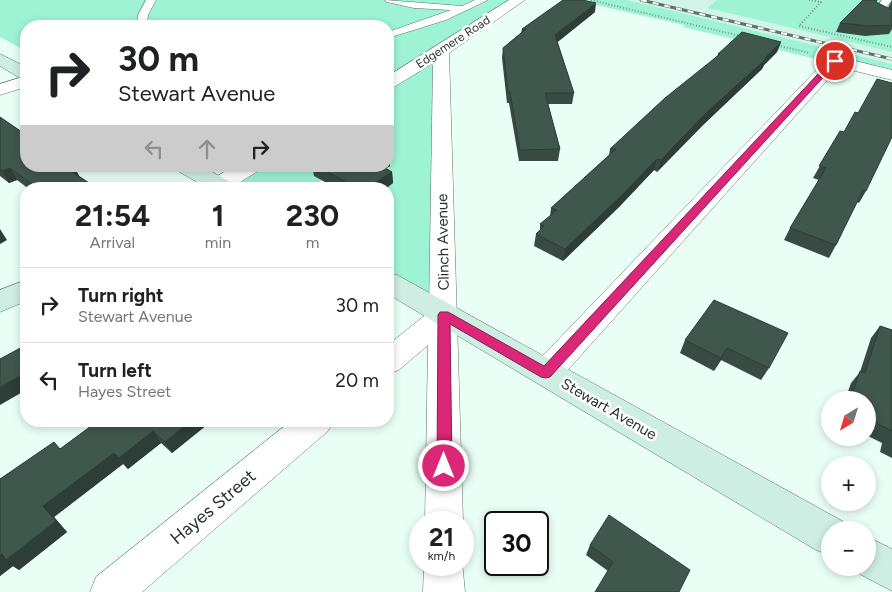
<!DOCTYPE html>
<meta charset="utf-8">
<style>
:root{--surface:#fff;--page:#f6f6f6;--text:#202124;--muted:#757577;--line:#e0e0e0}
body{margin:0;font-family:Figtree,sans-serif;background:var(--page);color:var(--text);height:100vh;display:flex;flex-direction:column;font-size:19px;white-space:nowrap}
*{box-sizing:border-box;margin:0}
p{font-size:16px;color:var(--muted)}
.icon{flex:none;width:28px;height:28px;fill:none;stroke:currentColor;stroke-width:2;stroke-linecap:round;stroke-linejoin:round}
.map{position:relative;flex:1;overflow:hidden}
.drawer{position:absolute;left:20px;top:182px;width:374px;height:245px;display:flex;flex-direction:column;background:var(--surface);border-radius:20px;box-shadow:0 2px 8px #0003}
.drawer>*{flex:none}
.banner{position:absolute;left:20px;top:20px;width:374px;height:152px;border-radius:20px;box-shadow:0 2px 8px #0003;background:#fff;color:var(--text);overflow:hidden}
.needle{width:32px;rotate:218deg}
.buttons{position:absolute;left:821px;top:391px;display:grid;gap:10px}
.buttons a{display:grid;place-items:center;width:55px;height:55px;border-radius:50%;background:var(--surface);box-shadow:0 2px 8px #0003;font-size:25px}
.speed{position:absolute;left:409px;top:511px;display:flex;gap:10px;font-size:25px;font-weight:700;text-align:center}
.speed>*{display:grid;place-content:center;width:65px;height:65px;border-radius:50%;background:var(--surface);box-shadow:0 2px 8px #0003;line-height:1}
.speed small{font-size:12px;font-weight:400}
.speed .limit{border:2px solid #111;border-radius:8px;background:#fff;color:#111}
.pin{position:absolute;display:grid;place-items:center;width:42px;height:42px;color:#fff;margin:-21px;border:2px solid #fff;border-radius:50%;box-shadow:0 1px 5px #0007}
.me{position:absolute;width:55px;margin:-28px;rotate:0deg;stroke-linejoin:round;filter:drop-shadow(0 0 4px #0008)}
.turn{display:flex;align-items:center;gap:18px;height:105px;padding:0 15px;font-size:22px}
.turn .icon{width:65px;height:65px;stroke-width:2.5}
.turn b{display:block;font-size:35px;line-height:42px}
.lanes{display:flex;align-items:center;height:48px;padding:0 15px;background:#0003;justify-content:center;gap:25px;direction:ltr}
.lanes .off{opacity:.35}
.eta{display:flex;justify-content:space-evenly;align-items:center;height:85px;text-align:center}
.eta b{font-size:30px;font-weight:700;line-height:35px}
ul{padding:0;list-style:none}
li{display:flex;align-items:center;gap:15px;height:75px;padding:0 15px;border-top:1px solid var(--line)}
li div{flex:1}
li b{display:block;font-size:19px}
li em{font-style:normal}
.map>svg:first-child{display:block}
.built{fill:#d1f5e6}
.green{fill:#9ef3d4}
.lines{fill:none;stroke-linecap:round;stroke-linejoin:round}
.lane-casing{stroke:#5a7369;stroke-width:1}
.street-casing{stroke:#5a7369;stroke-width:1}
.secondary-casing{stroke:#5a7369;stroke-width:1}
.path{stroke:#82928b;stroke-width:2;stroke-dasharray:1 2;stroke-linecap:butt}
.lane{fill:#fff;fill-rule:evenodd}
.street{fill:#fff;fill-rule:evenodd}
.secondary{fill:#ceede3;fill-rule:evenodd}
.rail-casing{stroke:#62706a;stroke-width:3}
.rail{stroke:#fff;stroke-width:2;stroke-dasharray:6;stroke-linecap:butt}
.wall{fill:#374b43}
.shaded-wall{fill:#2d3d37}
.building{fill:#40574e;stroke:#2d3d37}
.route{fill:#db2777;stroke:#8e194d}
.labels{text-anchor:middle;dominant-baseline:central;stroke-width:5;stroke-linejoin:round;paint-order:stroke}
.far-street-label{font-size:12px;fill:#27322d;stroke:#fff}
.street-label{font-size:15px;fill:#27322d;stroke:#fff}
.near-street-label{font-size:18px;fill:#27322d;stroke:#fff}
</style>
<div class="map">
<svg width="892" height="592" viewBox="0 0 892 592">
<rect width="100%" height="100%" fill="#e9fff5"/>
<path class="built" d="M621,0H717L707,8L892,52V65Z"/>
<path class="green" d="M0,0H515L439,51L435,301L388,273V189H385L392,183L375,175L389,166L388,165V26H26V51L0,37Z
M573,0H627L892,64V75L832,63L683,27L684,25Z
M717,0H892V52L707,8Z
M238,166H331L322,180L307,189H238L229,184Z"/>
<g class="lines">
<g class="lane-casing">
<path id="lane" d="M146,0H156L148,15L147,23L149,26H139L137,23L138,15Z
M385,0L462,6L475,0H488L446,20L388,38V32L451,10L414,8L387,2Z
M882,0H892L884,10L892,13V20L873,11Z"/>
</g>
<g class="street-casing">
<path id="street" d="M509,0H525L449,53L463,522H425L428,345L399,370L388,374V345L429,312L433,63L394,87L388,88V76Z
M835,56L892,70V80L839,67L557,382L546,385L535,382L530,373L535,364L829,57Z
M26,76V87L0,95V84Z
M234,166H261L258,171L229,189H210L208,185L211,180Z
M291,421H333L328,431L142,592H90L96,577Z
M462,561L465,592H423L424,565H462Z"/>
</g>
<g class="secondary-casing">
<path id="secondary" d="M0,54L26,67V79L20,78L0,66Z
M175,166H202L233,184L236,189H209L178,171Z
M388,273L397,275L844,522L847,530H830V555L816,550L388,294Z
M26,280V301L0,312V290Z
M868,537L892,549V591L854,571L853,568H868Z"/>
</g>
<path class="path" d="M591,0L740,36
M809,0L821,2L799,26L892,47
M775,45L810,53"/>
<use href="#lane" class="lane"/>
<use href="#street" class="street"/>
<use href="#secondary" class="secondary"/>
<g class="rail-casing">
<path id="rail" d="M641,0L892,59"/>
</g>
<use href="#rail" class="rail"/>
</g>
<path class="wall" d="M892,0V29L889,34L865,36L836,32L840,23L877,3L888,8Z
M595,12L557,42L574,93L572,104H548L560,149L558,161H519L509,103H507L502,58L503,48L521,33L522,29Z
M781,42L777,52L764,65L762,69L703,125L657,172L654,170L619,207L563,261L534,246L536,234L540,231V224L550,216L551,208L609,155L610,149L717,57L718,54Z
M0,117L74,166L79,176L98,189H29L17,180L9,183L0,176Z
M840,131L866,191L859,203L857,202L836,245L829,258L784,240L790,228L819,180L813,178Z
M389,154L390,166L385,168L392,172L393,183L385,189H338L314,176L312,166H388Z
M714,300L769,368L761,380L721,360L714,371L680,353L685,340Z
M880,326L892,330V458L880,452L882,443L868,436V400H845L851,383L860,372L871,338Z
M98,421L208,424L172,453L161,443L128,469L123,464L54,517L67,532L19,570L13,566L0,576V479L60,449Z
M590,545L679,592L608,571L586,555Z"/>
<path class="shaded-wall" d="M596,3L595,12L554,45L555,35Z
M781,42L777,52L764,65L762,69L703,125L657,172L661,160L706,113Z
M389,154L390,166L375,175L374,166H388V155Z
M657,159L654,170L619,207L563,261L565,249Z
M74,166L80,178L68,169Z
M10,168L17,180L9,183L2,171Z
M392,172L393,183L385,189H365Z
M0,229L7,240L0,244Z
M727,348L721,360L714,371L721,358Z
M26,372V390L0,405V387Z
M191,421H206L208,424L172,453L165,442Z
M153,431L161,443L128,469L119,458Z
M114,453L123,464L54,517L67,532L19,570L13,566L0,576V556L43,506Z"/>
<path class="building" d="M563,0H582L596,3L555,35L574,93H545L560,149L520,150L510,92H508L503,48L526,29H522Z
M863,0H877L876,2L892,10V25L870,26L840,23Z
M742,32L781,42L765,58H767L706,113L661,160L657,159L622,195L565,249L536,234L544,226L540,224L557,210L551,208L616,149H610L665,98L720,54H718Z
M877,79L892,83V137L866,191L863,190L836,245L790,228L826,168L819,166L840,131L844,132L855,112L858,113Z
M0,117L26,135V166H74L68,169L98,189H39L10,168L2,171L0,170Z
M316,166H381L392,172L365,189H360Z
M714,300L788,333L769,368L727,348L721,358L685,340Z
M880,326L892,330V431L868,419V400H850L860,371L865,373Z
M26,345V372L0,387V359Z
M98,421H191L165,442L153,431L119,458L114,453L43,506L56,521L6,560L2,554L0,556V479L54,442L60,449Z
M609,515L690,570L679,592H595L613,562L590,545Z"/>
<path class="route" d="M832,59L838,61L550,377L546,378L541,377L450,324L452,466L450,470L444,472L439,470L437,466L438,315L440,312H448L544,366Z"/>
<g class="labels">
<g class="far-street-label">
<text transform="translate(453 42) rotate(-33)">Edgemere Road</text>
</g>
<g class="street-label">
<text transform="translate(443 242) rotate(-91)">Clinch Avenue</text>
<text transform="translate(609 409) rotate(30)">Stewart Avenue</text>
</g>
<g class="near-street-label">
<text transform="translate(213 507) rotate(-40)">Hayes Street</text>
</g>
</g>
</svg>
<div class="buttons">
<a><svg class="needle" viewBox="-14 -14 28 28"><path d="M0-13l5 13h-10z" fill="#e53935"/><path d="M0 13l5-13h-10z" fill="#757577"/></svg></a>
<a>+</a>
<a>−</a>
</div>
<div class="speed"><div>21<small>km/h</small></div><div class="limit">30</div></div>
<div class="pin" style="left:835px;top:61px;background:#d93025"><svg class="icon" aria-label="arrive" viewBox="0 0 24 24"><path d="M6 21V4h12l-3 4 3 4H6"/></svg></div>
<svg class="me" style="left:444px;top:466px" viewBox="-20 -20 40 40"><circle r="17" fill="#db2777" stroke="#fff" stroke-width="3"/><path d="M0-11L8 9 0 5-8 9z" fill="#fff"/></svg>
<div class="banner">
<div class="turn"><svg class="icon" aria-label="right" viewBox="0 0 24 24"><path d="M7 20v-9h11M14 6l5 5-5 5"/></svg><div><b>30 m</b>Stewart Avenue</div></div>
<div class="lanes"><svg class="icon off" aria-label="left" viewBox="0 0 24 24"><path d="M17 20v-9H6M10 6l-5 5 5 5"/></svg><svg class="icon off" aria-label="ahead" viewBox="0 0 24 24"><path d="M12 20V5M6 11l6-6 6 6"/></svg><svg class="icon" aria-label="right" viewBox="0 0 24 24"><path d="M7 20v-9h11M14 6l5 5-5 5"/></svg></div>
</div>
<section class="drawer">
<div class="eta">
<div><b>21:54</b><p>Arrival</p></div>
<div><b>1</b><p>min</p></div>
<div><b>230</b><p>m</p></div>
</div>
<ul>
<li><svg class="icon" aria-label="right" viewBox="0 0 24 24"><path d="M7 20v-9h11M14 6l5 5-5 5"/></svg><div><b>Turn right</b><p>Stewart Avenue</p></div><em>30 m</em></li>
<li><svg class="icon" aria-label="left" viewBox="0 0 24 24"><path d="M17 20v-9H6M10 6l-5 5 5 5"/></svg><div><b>Turn left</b><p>Hayes Street</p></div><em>20 m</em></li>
</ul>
</section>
</div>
